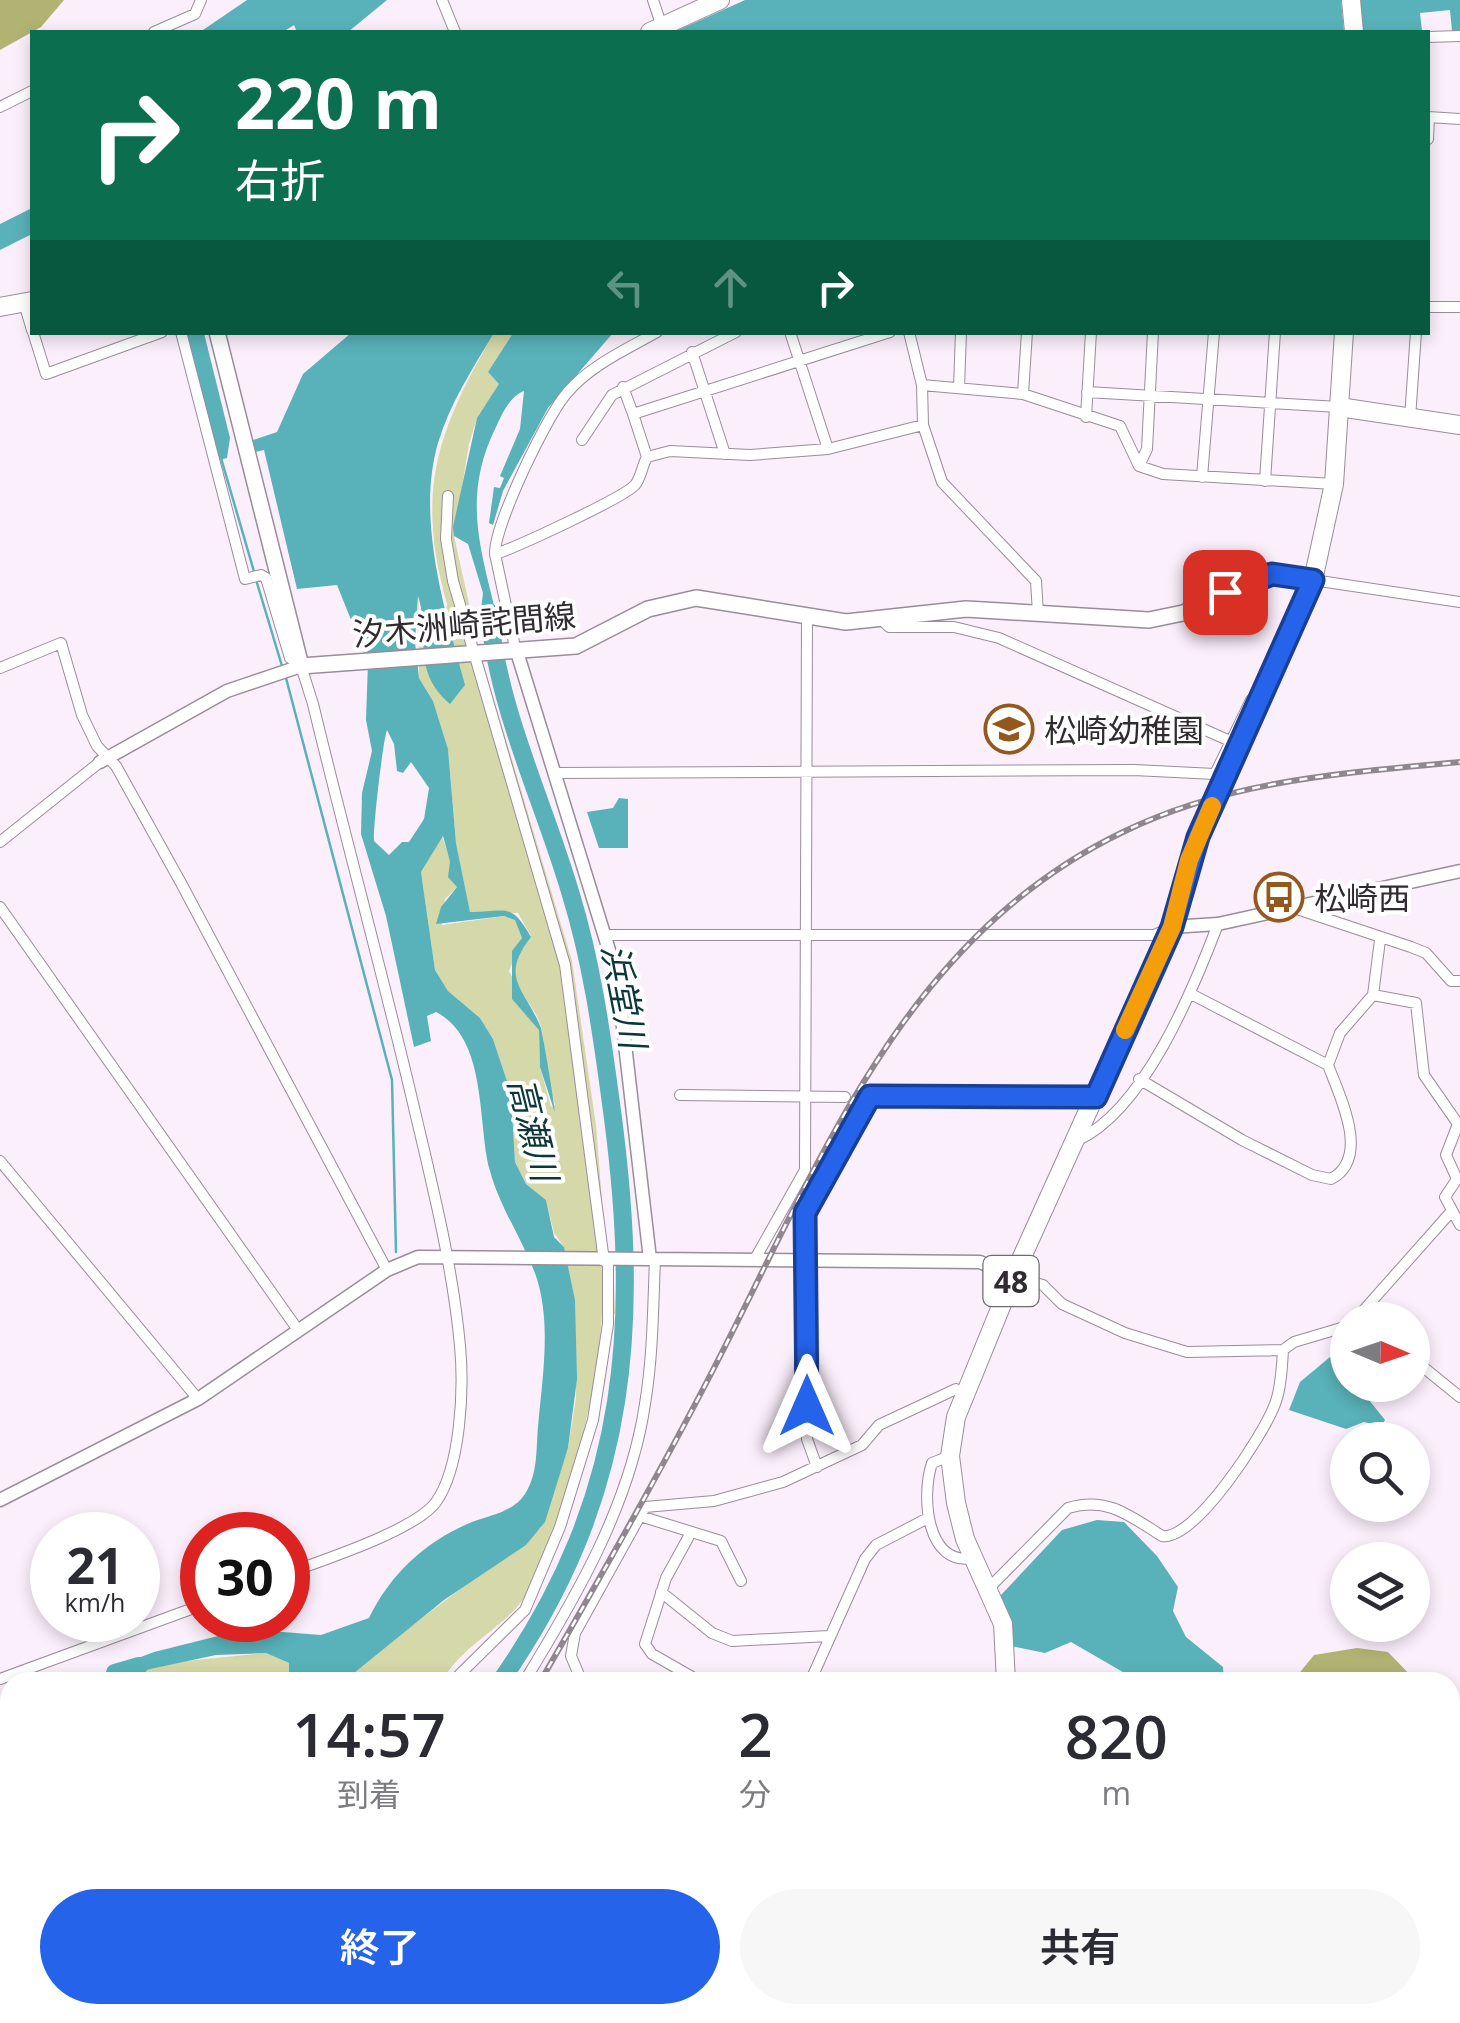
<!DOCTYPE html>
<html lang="ja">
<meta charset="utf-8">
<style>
:root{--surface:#fff;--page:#f7f7f7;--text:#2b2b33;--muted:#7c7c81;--accent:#2563eb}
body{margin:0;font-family:"Open Sans","Noto Sans JP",sans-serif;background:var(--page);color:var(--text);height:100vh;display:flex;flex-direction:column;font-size:38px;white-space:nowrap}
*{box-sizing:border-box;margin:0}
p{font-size:32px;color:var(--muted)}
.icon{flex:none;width:55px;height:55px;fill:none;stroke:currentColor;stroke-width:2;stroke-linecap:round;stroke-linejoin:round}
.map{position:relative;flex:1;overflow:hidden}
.details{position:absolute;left:0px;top:1672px;width:1460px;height:352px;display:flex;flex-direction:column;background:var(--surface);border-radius:30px 30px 0 0;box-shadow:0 5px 15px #0003}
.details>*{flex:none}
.top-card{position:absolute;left:30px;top:30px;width:1400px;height:305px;border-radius:0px;box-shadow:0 5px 15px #0003;background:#0b6e4f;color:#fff;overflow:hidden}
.needle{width:65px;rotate:92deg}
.controls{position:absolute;left:1330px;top:1302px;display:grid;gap:20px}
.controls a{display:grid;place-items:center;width:100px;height:100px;border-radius:50%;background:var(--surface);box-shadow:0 5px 15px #0003;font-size:50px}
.speed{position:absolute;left:30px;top:1512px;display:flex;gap:20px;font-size:50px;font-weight:700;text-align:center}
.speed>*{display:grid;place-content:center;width:130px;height:130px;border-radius:50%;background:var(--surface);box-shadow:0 5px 15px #0003;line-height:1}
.speed small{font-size:25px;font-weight:400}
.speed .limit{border:15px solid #d22;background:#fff;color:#111}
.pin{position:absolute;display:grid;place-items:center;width:85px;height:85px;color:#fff;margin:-42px;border-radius:20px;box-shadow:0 5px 15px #0006}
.me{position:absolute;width:110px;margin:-55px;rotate:0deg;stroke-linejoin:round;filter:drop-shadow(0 0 8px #0008)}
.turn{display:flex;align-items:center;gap:35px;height:210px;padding:0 40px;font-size:45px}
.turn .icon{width:130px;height:130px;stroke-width:2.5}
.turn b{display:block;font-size:70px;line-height:85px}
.lanes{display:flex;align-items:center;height:95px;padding:0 40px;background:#0003;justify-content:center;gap:50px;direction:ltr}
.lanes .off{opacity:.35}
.eta{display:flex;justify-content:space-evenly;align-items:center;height:170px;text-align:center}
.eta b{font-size:60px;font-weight:600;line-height:70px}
.action{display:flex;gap:20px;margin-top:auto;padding:20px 40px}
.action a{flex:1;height:115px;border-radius:60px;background:var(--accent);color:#fff;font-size:40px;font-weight:600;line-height:115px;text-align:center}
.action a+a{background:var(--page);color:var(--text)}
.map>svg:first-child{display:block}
.green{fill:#d5d8a8}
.forest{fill:#b0b372}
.water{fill:#59b2b9;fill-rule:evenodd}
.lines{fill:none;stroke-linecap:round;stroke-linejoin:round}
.stream{stroke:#59b2b9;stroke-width:2.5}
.river{stroke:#59b2b9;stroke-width:18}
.minor-casing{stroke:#998d9a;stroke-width:12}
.tertiary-casing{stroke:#998d9a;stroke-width:15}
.secondary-casing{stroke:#998d9a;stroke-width:18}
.primary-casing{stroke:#998d9a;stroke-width:20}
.minor{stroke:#fff;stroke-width:10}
.tertiary{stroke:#fff;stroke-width:12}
.secondary{stroke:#fff;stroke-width:15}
.primary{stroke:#fff;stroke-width:18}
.rail-casing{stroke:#8f868f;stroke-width:6}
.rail{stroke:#fff;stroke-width:2.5;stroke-dasharray:8;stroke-linecap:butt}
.route-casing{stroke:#184099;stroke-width:25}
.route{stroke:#2563eb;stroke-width:18}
.slow{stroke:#f59e0b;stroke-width:18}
.labels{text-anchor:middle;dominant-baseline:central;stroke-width:8;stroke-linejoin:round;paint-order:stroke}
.shield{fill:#fff;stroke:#6e6b6e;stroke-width:2.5}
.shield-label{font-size:30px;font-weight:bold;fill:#302b30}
.street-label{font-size:32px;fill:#302b30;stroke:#fff}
.poi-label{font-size:32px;fill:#302b30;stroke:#fff;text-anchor:start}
.water-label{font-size:35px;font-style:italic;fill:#0b373a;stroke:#fff}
</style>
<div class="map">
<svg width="1460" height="2023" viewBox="0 0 1460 2023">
<rect width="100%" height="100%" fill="#fceffc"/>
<path class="green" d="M494,333H513L488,372L500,384L477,418L469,444L454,536L479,649L572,961L596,1125L606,1252L613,1254L615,1314L602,1315C596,1393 578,1466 550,1539C542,1559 535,1584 522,1601C498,1632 459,1648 442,1682H337L541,1528L568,1448L576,1398L575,1301L564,1247L554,1233L546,1200L526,1184L515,1162L511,1093L493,1039L480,1018L448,991L435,970L421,872L442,836L458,886L445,899L442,925L504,916L515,919L522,938L509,971L539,1030L540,1067L551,1107L555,1105C548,1082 546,1059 543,1036C538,993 490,990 531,936L518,913H470L456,843L448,749L433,701L419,678L418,592L420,631L446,613L447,604C415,491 437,431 494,333Z
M266,1653L289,1663V1682H130L122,1675L156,1664Z"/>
<path class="forest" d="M0,0H64L41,27L0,50Z
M1357,1648L1388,1652L1417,1682H1292L1314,1655Z
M1450,1769L1460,1780V2023H1389L1391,2015H1450Z"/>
<path class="water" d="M247,0H387L348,32H297L294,25L283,32H200Z
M745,0H1341L1344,32H674Z
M1358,0H1460V32L1452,31L1450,10L1420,13L1422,31L1361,32Z
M32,208V234L0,250V224Z
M186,333H204L230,438L227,458L216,461Z
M351,333H494C473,368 450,403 438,443C416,519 445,611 465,685L450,704C410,669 431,636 418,596L415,642L419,678L433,701L448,749L456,843L470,912C506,912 511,901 531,937C498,979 526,989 541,1028C543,1035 555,1106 555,1113L540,1067L539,1030L512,999V951L522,938L515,920L504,916L436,924L441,907L457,887L448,877L450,862L443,836L421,872L435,970L448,991L480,1018L493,1039L511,1093L515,1162L526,1184L546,1200L554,1237L564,1247L575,1300L577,1379L568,1448L545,1522L526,1545L444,1600L354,1673L337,1682H289V1663L266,1653L216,1655L122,1675L117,1666L154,1652L246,1629L321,1635L369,1618C391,1573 426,1541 472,1522C491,1515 513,1512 525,1494C538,1474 536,1450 538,1427C542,1379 552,1324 536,1276C523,1240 500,1208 490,1171C477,1123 488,1039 436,1012L427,1016L431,1041L414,1047L386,916L361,834L362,793L372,751L366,720L368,662L337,585L297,589L264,450L250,453L247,442L277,432L303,374ZM387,730L394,744L397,771L403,773L411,762L429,788L424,819L409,842H402L389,855L374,841C373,827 383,740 387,730Z
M513,333H613L548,408L503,491L493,525L489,523L494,487L500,488L504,478L500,476L520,429L524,391C510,396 502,414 496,427C459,501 484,557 500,631L478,634L483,593L468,544L454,536L453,527L477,418L499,384L488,372Z
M619,798L628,799V848H599L587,812L613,808Z
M1330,1357L1347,1371L1348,1385H1357L1385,1420L1381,1426L1364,1422L1346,1429L1289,1410L1300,1382Z
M1097,1520L1124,1522L1157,1556L1178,1587L1173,1611L1186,1637L1223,1667L1224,1682H1140L1071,1642L1045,1653L1011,1646L1001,1595L1062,1530Z
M611,2015H738L746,2023H615Z"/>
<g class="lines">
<path class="stream" d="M221,458L255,575
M257,583L282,666
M286,678L392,1080L396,1252"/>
<path class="river" d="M489,612C498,711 544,802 571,895C591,960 601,1029 610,1096C641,1317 632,1494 500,1682
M113,1682L115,1673L139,1666
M0,1762L10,1759
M209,2023L215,2015"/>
<g class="minor-casing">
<path id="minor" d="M442,0L455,32
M653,0L662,27
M154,32L195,14L201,0
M1428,37L1460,36
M0,107L32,91
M1428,117L1460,119
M1428,139L1429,118
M24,303L32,330
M1428,307H1460
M33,332L46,374L162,332
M181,332L245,579L261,575L266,578L290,658L301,666L313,704C346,841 384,978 416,1116C434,1192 453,1269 460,1346C464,1388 461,1467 436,1502C416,1530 323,1560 288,1573
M790,332L828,449
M909,332L922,385L923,425L942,482L1036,581L1038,613
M692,352L725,454
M922,385L1023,394L1120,426L1139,466L1163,474L1334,484
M623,387L633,414
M959,388L961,332
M1087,392L1339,407
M1023,394L1027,332
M1086,417L1091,332
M1410,418L1416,332
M582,440L612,395L736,332
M647,457L670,451L750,455L828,449L923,425
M1139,466L1147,449L1153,332
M1202,477L1214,332
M1265,481L1275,332
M448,496L446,539L453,581L565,965L604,1261
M495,554C494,526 547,415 567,393C589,366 627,349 657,332
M1313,580L1460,602
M881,619L889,627H954L999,638L1230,741
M516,652L495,554C515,548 623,498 635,485C641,478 642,466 647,457L633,414L890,332
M0,668L61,643L82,715L97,746L116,766L181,883L387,1270
M554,773L1134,770L1215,774L1251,700
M0,842L100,762
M0,907L298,1330
M1291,907L1411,947L1426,953L1451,981H1460
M608,935H1154L1170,928
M1373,995L1416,1003L1424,1075L1458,1124L1446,1155L1457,1179L1445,1197L1460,1225
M1373,995L1380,940
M1328,1065L1340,1033L1373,995
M1139,1079L1242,1140L1312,1175L1331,1179C1371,1158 1340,1097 1328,1065L1191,994
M680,1095L845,1097
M1078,1140C1144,1110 1193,990 1218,924
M0,1161L198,1399
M755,1259L805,1170L807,618
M1013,1277L1043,1285L1062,1304L1125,1333L1187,1352L1283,1350L1294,1342L1348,1326
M1355,1320L1450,1213
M1412,1358L1460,1397
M950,1456L932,1463C921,1496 926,1567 974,1558
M817,1467L807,1439L805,1213L871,1096L1095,1097
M640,1516L721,1541L741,1581
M688,1538L666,1578L645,1644L652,1654L701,1682
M990,1587L1068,1508C1107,1496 1130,1516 1162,1536C1195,1541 1264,1434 1275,1404C1281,1389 1282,1367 1283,1350
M661,1592L712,1633L732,1641L829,1636
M0,1679L202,1605
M452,1682L525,1610L560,1527L593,1420L608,1324V1260
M524,1682C576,1597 630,1505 645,1404C653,1356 653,1307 655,1259
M582,1682L571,1656L575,1633L645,1507L714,1501L783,1482L862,1445L879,1425L956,1389L965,1394
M810,1682L865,1559L876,1545L928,1518
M0,1840L10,1832
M0,1955L10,1964
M70,2015L79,2023
M1104,2015L1110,2023
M247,2023L254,2015
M521,2023L528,2015
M1243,2023L1255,2015"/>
</g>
<g class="tertiary-casing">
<path id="tertiary" d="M517,652L617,976L650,1259
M100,762L227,691L301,666
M1171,927L1218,924L1460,871
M0,1500L198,1399L387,1270L418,1257L980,1262L1013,1277"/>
</g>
<g class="secondary-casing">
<path id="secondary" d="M217,332L301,666L576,646L648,609L696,598L846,622L966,609L1149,620L1183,613L1272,574L1313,580"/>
</g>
<g class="primary-casing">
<path id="primary" d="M1351,0L1354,32
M650,32L720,0
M0,307L32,301
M1339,407L1460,425
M1006,1682L1003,1624L965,1539L956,1503L950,1456L956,1417L1013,1277L1171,927L1198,837L1313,580L1334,484L1344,332
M898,2023L900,2015"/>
</g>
<use href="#minor" class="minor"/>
<use href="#tertiary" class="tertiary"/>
<use href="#secondary" class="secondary"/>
<use href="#primary" class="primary"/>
<g class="rail-casing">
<path id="rail" d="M540,1682C600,1578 660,1473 715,1366C820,1163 903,938 1123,832C1229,780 1344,773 1460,762
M354,2023L358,2015"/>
</g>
<use href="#rail" class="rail"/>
</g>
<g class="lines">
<g class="route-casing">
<path id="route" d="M807,1406L805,1213L870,1096L1096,1097L1172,927L1198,837L1313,580L1272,574L1225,592"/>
</g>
<use href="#route" class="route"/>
<path class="slow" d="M1125,1030L1172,927L1189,860L1212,806"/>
</g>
<defs>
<g id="school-ring" transform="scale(2.5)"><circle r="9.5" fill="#fff" stroke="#95581c" stroke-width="1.5"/><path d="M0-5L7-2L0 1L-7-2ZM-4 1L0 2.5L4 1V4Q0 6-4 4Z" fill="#95581c"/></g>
<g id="bus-ring" transform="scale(2.5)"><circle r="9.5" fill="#fff" stroke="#95581c" stroke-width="1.5"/><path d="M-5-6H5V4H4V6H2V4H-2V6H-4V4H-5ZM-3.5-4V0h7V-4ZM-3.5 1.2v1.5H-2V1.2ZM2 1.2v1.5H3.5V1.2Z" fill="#95581c"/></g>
</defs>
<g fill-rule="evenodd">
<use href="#school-ring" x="1009" y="729"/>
<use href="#bus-ring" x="1279" y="897"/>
</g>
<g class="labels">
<rect class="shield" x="983.5" y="1256" width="55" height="50" rx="8"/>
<g class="shield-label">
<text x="1011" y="1281">48</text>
</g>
<g class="street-label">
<text transform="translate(464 624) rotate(-5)">汐木洲崎詫間線</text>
</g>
<g class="poi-label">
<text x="1044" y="729">松崎幼稚園</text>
<text x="1314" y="897">松崎西</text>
</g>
<g class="water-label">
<text transform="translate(625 996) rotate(79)">浜堂川</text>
<text transform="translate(534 1129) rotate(76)">高瀬川</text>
</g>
</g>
</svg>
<div class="controls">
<a><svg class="needle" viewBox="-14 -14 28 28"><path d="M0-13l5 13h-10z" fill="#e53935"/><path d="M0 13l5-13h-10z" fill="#7c7c81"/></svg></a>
<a><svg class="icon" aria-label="search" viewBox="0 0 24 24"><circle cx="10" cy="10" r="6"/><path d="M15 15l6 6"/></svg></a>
<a><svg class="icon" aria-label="layers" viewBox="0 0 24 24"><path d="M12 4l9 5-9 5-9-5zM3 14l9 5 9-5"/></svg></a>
</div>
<div class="speed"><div>21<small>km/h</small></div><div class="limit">30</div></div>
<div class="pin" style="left:1225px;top:592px;background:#d93025"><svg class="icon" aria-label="arrive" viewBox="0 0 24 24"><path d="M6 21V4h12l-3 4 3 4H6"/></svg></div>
<svg class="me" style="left:807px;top:1406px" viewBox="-20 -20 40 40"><path d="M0-17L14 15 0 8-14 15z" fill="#2563eb" stroke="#fff" stroke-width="4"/></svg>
<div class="top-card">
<div class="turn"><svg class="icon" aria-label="right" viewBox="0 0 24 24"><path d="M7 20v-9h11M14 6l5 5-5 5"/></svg><div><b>220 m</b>右折</div></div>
<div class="lanes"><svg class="icon off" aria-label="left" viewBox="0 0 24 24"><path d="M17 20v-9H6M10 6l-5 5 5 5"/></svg><svg class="icon off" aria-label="ahead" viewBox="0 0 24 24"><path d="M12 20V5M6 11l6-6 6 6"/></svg><svg class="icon" aria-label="right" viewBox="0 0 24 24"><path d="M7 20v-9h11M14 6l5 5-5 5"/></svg></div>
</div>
<section class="details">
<div class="eta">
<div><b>14:57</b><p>到着</p></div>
<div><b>2</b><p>分</p></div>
<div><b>820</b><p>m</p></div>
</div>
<div class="action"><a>終了</a><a>共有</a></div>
</section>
</div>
